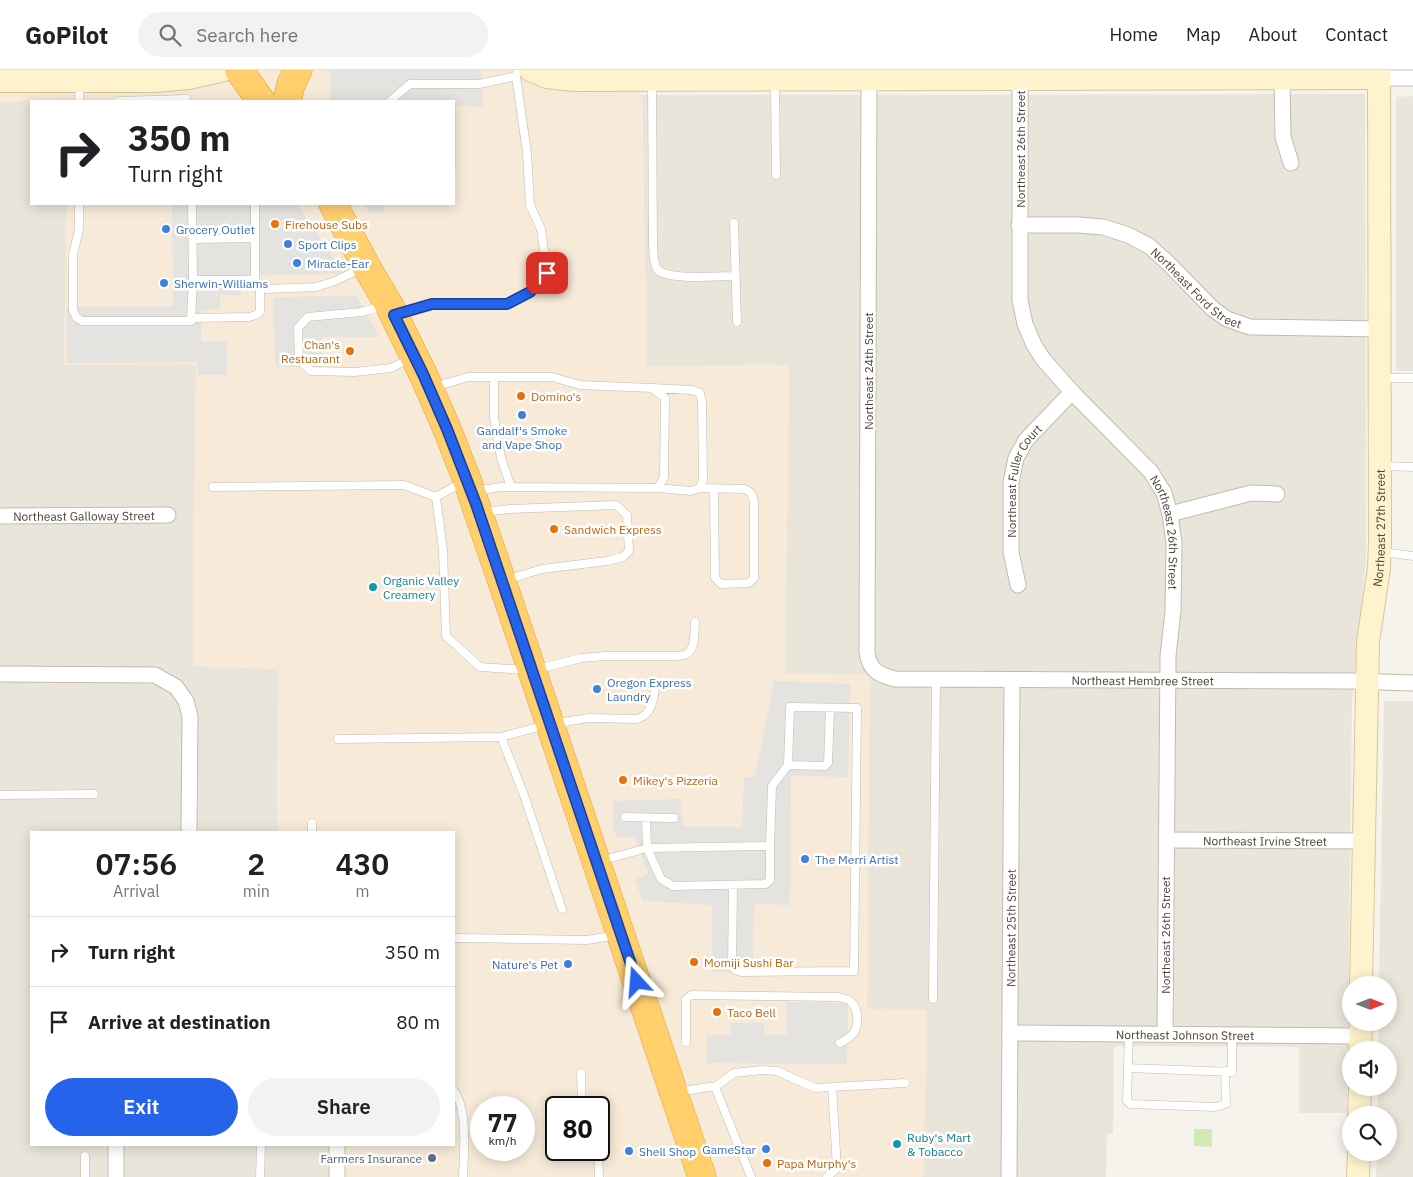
<!DOCTYPE html>
<style>
:root{--surface:#fff;--page:#f2f2f2;--text:#202124;--muted:#757577;--line:#e0e0e0;--accent:#2563eb}
body{margin:0;font-family:"IBM Plex Sans",sans-serif;background:var(--page);color:var(--text);height:100vh;display:flex;flex-direction:column;font-size:19px;white-space:nowrap}
*{box-sizing:border-box;margin:0}
p{font-size:16px;color:var(--muted)}
.icon{flex:none;width:28px;height:28px;fill:none;stroke:currentColor;stroke-width:2;stroke-linecap:round;stroke-linejoin:round}
.map{position:relative;flex:1;overflow:hidden}
.drawer{position:absolute;left:30px;top:761px;width:425px;height:315px;display:flex;flex-direction:column;background:var(--surface);border-radius:0px;box-shadow:0 2px 12px #0003}
.drawer>*{flex:none}
.banner{position:absolute;left:30px;top:30px;width:425px;height:105px;border-radius:0px;box-shadow:0 2px 12px #0003;background:#fff;color:var(--text);overflow:hidden}
.needle{width:32px;rotate:90deg}
.tools{position:absolute;left:1342px;top:906px;display:grid;gap:10px}
.tools a{display:grid;place-items:center;width:55px;height:55px;border-radius:50%;background:var(--surface);box-shadow:0 2px 12px #0003;font-size:25px}
.speed{position:absolute;left:470px;top:1026px;display:flex;gap:10px;font-size:25px;font-weight:700;text-align:center}
.speed>*{display:grid;place-content:center;width:65px;height:65px;border-radius:50%;background:var(--surface);box-shadow:0 2px 12px #0003;line-height:1}
.speed small{font-size:12px;font-weight:400}
.speed .limit{border:2px solid #111;border-radius:8px;background:#fff;color:#111}
.pin{position:absolute;display:grid;place-items:center;width:42px;height:42px;color:#fff;margin:-21px;border-radius:10px;box-shadow:0 2px 8px #0006}
.me{position:absolute;width:55px;margin:-28px;rotate:341deg;stroke-linejoin:round;filter:drop-shadow(0 0 4px #0008)}
.turn{display:flex;align-items:center;gap:18px;height:105px;padding:0 15px;font-size:22px}
.turn .icon{width:65px;height:65px;stroke-width:2.5}
.turn b{display:block;font-size:35px;line-height:42px}
.eta{display:flex;justify-content:space-evenly;align-items:center;height:85px;text-align:center}
.eta b{font-size:30px;font-weight:600;line-height:35px}
.cta{display:flex;gap:10px;margin-top:auto;padding:10px 15px}
.cta a{flex:1;height:58px;border-radius:30px;background:var(--accent);color:#fff;font-size:20px;font-weight:600;line-height:58px;text-align:center}
.cta a+a{background:var(--page);color:var(--text)}
ul{padding:0;list-style:none}
li{display:flex;align-items:center;gap:15px;height:70px;padding:0 15px;border-top:1px solid var(--line)}
li div{flex:1}
li b{display:block;font-size:19px}
li em{font-style:normal}
header{display:flex;align-items:center;gap:30px;box-sizing:border-box;height:70px;padding:0 25px;background:var(--surface);border-bottom:1px solid var(--line)}
header strong{font-size:24px}
nav{display:flex;gap:28px;margin-inline-start:auto;font-size:18px}
.search{width:350px;height:45px;background:var(--page);display:flex;align-items:center;gap:12px;box-sizing:border-box;padding:0 18px;border-radius:28px;color:var(--muted);font-size:19px}
.map>svg:first-child{display:block}
.residential{fill:#eae5da}
.commercial{fill:#f7ead8;fill-rule:evenodd}
.green{fill:#d2eab5}
.parking{fill:#e5e3e0}
.lines{fill:none;stroke-linecap:round;stroke-linejoin:round}
.lane-casing{stroke:#c2bbae;stroke-width:9}
.street-casing{stroke:#c2bbae;stroke-width:17}
.secondary-casing{stroke:#d6c79b;stroke-width:24}
.highway-casing{stroke:#e0a43c;stroke-width:29}
.lane{stroke:#fff;stroke-width:8}
.street{stroke:#fff;stroke-width:15}
.secondary{stroke:#fff3cd;stroke-width:22}
.highway{stroke:#ffcf6e;stroke-width:28}
.route-casing{stroke:#184099;stroke-width:12}
.route{stroke:#2563eb;stroke-width:9}
.food-dot{fill:#e8710a;stroke:#fff;stroke-width:2}
.shop-dot{fill:#3f7fe0;stroke:#fff;stroke-width:2}
.culture-dot{fill:#0f9aa8;stroke:#fff;stroke-width:2}
.service-dot{fill:#5c6f8a;stroke:#fff;stroke-width:2}
.labels{text-anchor:middle;dominant-baseline:central;stroke-width:5;stroke-linejoin:round;paint-order:stroke}
.street-label{font-size:12px;fill:#4b4439;stroke:#fff}
.food-label{font-size:12px;fill:#c56008;stroke:#fff;text-anchor:start}
.shop-label{font-size:12px;fill:#366cbe;stroke:#fff;text-anchor:start}
.culture-label{font-size:12px;fill:#0d838f;stroke:#fff;text-anchor:start}
.service-label{font-size:12px;fill:#4e5e75;stroke:#fff;text-anchor:end}
</style>
<header>
<strong>GoPilot</strong>
<div class="search"><svg class="icon" aria-label="search" viewBox="0 0 24 24"><circle cx="10" cy="10" r="6"/><path d="M15 15l6 6"/></svg>Search here</div>
<nav><a>Home</a><a>Map</a><a>About</a><a>Contact</a></nav>
</header>
<div class="map">
<svg width="1413" height="1107" viewBox="0 0 1413 1107">
<rect width="100%" height="100%" fill="#f6f3ec"/>
<path class="residential" d="M1365,24L1366,490L1352,633L1347,1043H1299V977L1114,976L1113,1063L1107,1064L1106,1107H923L927,940L867,939L869,605L785,604L789,295L647,296L642,25Z
M1413,26V301H1396V27Z
M70,29V31H31V134H67L64,294H196L193,596L278,599L277,762H31V1075H329L328,1107H0V32Z
M1384,631H1413V1107H1376L1377,1083L1389,1082V1045H1377L1378,1018H1389V980H1378L1379,953L1389,952V915H1379Z"/>
<path class="commercial" d="M0,0H641L647,296L789,295L785,604L870,605L867,939L927,940L923,1107H328L329,1075H454V762H277L278,599L193,596L196,295H64L67,134H454V31H70L69,29L0,32ZM481,1038H524V1080H481ZM556,1038H599V1080H556Z"/>
<path class="green" d="M1194,1059H1212V1077L1194,1076Z"/>
<path class="parking" d="M330,0H481L483,36H456V100H454V31H330Z
M172,134H297L344,204L241,205V225H220V240H201V271H227V305H198L197,292L67,293L66,237L173,236Z
M364,134H385V142L369,143Z
M357,226L379,267H322V297H275L273,227Z
M774,611L850,614L848,707L791,706L790,835L754,834L753,903L712,902V835L643,831L635,810L648,803L635,768H618L612,758L614,731L680,729L683,756L742,757L744,708L755,706Z
M787,932L848,933L847,994L707,993V965H730V953H764V964L786,965Z"/>
<g class="lines">
<g class="lane-casing">
<path id="lane" d="M775,11L776,105
M652,12L653,176C654,183 653,193 657,199C666,211 720,206 735,206
M79,31L80,13
M119,31L186,29
M390,31L410,14H479L516,6
M79,134V159L73,185V240L76,247L82,251H191L193,210L192,134
M255,134V210L266,219L316,217L335,211L362,198
M734,153L737,252
M193,169L254,168
M193,210H255
M385,236L361,242L308,247L298,258L299,290L311,301L355,302L391,298L411,288
M399,243L432,234L507,233L529,222L547,203L541,159L530,135L527,83L516,6L518,0
M191,248L249,247L256,245L260,242V214
M494,307V348L501,388L511,417
M1383,308H1413
M434,317L468,307H552L580,315L652,318L665,328L664,407L658,418L501,417L475,421
M652,318L692,320L700,323L702,332L703,410L700,418L691,421L658,418
M1382,396L1413,397
M463,412L436,427L443,480L446,566L480,597L525,600
M213,417L404,415L436,427
M700,418L745,419L751,423L754,431V508L749,513L721,514L715,508L714,419
M482,442L510,439L616,435L627,445L629,481L623,487L607,491L542,499L506,510
M1382,482L1413,486
M537,599L581,588L606,586H678C680,585 683,586 686,584C696,580 694,562 695,552
M501,667L524,725L562,839
M338,669L501,667L550,654L589,648L637,649C652,644 654,630 655,615
M788,695L825,696L828,693L830,638
M0,725L94,724
M625,747L674,748
M646,748L647,778L661,809L673,816L766,814L770,810V776
M312,762V753
M600,791L647,778L770,776L772,716L788,695L790,637L857,638L854,901L741,902L735,900L732,897L733,815
M454,868L587,870L617,865
M933,929L936,610
M1129,964L1128,998L1232,1002V965
M686,972V929L691,925L838,927C842,928 847,929 850,931C858,937 859,952 855,961C852,967 845,970 840,973
M1128,998L1127,1031L1130,1034L1215,1037L1226,1034L1225,1001
M581,1003L582,1038
M715,1017L734,1003L762,1000L777,1001L815,1018L832,1017
M454,1021C468,1040 464,1083 463,1107
M678,1022L709,1017H715L751,1107
M598,1080L599,1107
M85,1107V1086
M260,1107L261,1075
M827,1107L837,1098L832,1017L905,1013"/>
</g>
<g class="street-casing">
<g id="street">
<path id="s1" d="M869,1L867,582C869,600 879,605 895,609L1352,611L1413,613"/>
<path d="M1379,8H1413"/>
<path d="M1282,9L1283,67L1291,93"/>
<path id="s2" d="M1020,10V230L1025,254L1034,275L1043,289L1072,322L1151,402L1164,423L1170,444L1174,473L1173,541L1168,586L1165,964"/>
<path id="s3" d="M1019,155H1078L1103,157L1128,165L1149,176L1167,192L1213,239L1227,249L1250,257L1379,259"/>
<path d="M1170,444L1251,423L1277,424"/>
<path id="s4" d="M0,446L168,445"/>
<path id="s5" d="M1018,515L1011,482V413L1016,388L1026,370L1072,322"/>
<path d="M0,604L155,605L176,617L186,631L190,646L189,762"/>
<path id="s6" d="M1166,770L1364,771"/>
<path id="s7" d="M1010,963L1360,966"/>
<path d="M116,1107V1075"/>
<path d="M337,1107V1075"/>
<path id="s8" d="M1009,1107L1012,610"/>
</g>
</g>
<g class="secondary-casing">
<g id="secondary">
<path d="M530,0L547,7L574,10L1379,8"/>
<path d="M0,11H155L189,8L224,0"/>
<path id="s9" d="M1361,915L1368,572L1379,498L1380,473L1379,0"/>
<path d="M1360,980L1361,952"/>
<path d="M1359,1045L1360,1018"/>
<path d="M1358,1107L1359,1082"/>
</g>
</g>
<g class="highway-casing">
<path id="highway" d="M239,0L261,31
M287,31L291,14L298,0
M333,134L366,196L389,235L423,304L447,359L467,410L508,529L702,1107"/>
</g>
<use href="#lane" class="lane"/>
<use href="#street" class="street"/>
<use href="#secondary" class="secondary"/>
<use href="#highway" class="highway"/>
</g>
<g class="lines">
<g class="route-casing">
<path id="route" d="M547,203L530,222L507,234H432L394,245L423,304L447,359L476,434L637,912"/>
</g>
<use href="#route" class="route"/>
</g>
<g class="food-dot">
<circle cx="275" cy="154" r="5"/>
<circle cx="350" cy="281" r="5"/>
<circle cx="521" cy="326" r="5"/>
<circle cx="554" cy="459" r="5"/>
<circle cx="623" cy="710" r="5"/>
<circle cx="694" cy="892" r="5"/>
<circle cx="717" cy="942" r="5"/>
<circle cx="767" cy="1093" r="5"/>
</g>
<g class="shop-dot">
<circle cx="166" cy="159" r="5"/>
<circle cx="288" cy="174" r="5"/>
<circle cx="297" cy="193" r="5"/>
<circle cx="164" cy="213" r="5"/>
<circle cx="522" cy="345" r="5"/>
<circle cx="597" cy="619" r="5"/>
<circle cx="805" cy="789" r="5"/>
<circle cx="568" cy="894" r="5"/>
<circle cx="766" cy="1079" r="5"/>
<circle cx="629" cy="1081" r="5"/>
</g>
<g class="culture-dot">
<circle cx="373" cy="517" r="5"/>
<circle cx="897" cy="1074" r="5"/>
</g>
<circle class="service-dot" cx="432" cy="1088" r="5"/>
<g class="labels">
<g class="street-label">
<text transform="translate(1020 79) rotate(-90)">Northeast 26th Street</text>
<text stroke="none"><textPath href="#s3" startOffset="198">Northeast Ford Street</textPath></text>
<text transform="translate(868 301) rotate(-90)">Northeast 24th Street</text>
<text stroke="none"><textPath href="#s5" startOffset="108">Northeast Fuller Court</textPath></text>
<text stroke="none"><textPath href="#s4" startOffset="84">Northeast Galloway Street</textPath></text>
<text stroke="none"><textPath href="#s9" startOffset="458">Northeast 27th Street</textPath></text>
<text stroke="none"><textPath href="#s2" startOffset="504">Northeast 26th Street</textPath></text>
<text stroke="none"><textPath href="#s1" startOffset="871">Northeast Hembree Street</textPath></text>
<text stroke="none"><textPath href="#s6" startOffset="99">Northeast Irvine Street</textPath></text>
<text stroke="none"><textPath href="#s8" startOffset="249">Northeast 25th Street</textPath></text>
<text transform="translate(1165 865) rotate(-90)">Northeast 26th Street</text>
<text stroke="none"><textPath href="#s7" startOffset="175">Northeast Johnson Street</textPath></text>
</g>
<g class="food-label">
<text x="285" y="154">Firehouse Subs</text>
<text x="340" y="274" text-anchor="end">Chan's<tspan x="340" dy="14">Restuarant</tspan></text>
<text x="531" y="326">Domino's</text>
<text x="564" y="459">Sandwich Express</text>
<text x="633" y="710">Mikey's Pizzeria</text>
<text x="704" y="892">Momiji Sushi Bar</text>
<text x="727" y="942">Taco Bell</text>
<text x="777" y="1093">Papa Murphy's</text>
</g>
<g class="shop-label">
<text x="176" y="159">Grocery Outlet</text>
<text x="298" y="174">Sport Clips</text>
<text x="307" y="193">Miracle-Ear</text>
<text x="174" y="213">Sherwin-Williams</text>
<text x="522" y="360" text-anchor="middle">Gandalf's Smoke<tspan x="522" dy="14">and Vape Shop</tspan></text>
<text x="607" y="612">Oregon Express<tspan x="607" dy="14">Laundry</tspan></text>
<text x="815" y="789">The Merri Artist</text>
<text x="558" y="894" text-anchor="end">Nature's Pet</text>
<text x="756" y="1079" text-anchor="end">GameStar</text>
<text x="639" y="1081">Shell Shop</text>
</g>
<g class="culture-label">
<text x="383" y="510">Organic Valley<tspan x="383" dy="14">Creamery</tspan></text>
<text x="907" y="1067">Ruby's Mart<tspan x="907" dy="14">&amp; Tobacco</tspan></text>
</g>
<g class="service-label">
<text x="422" y="1088">Farmers Insurance</text>
</g>
</g>
</svg>
<div class="tools">
<a><svg class="needle" viewBox="-14 -14 28 28"><path d="M0-13l5 13h-10z" fill="#e53935"/><path d="M0 13l5-13h-10z" fill="#757577"/></svg></a>
<a><svg class="icon" aria-label="sound" viewBox="0 0 24 24"><path d="M4 9h4l5-4v14l-5-4H4zM17 9q2 3 0 6"/></svg></a>
<a><svg class="icon" aria-label="search" viewBox="0 0 24 24"><circle cx="10" cy="10" r="6"/><path d="M15 15l6 6"/></svg></a>
</div>
<div class="speed"><div>77<small>km/h</small></div><div class="limit">80</div></div>
<div class="pin" style="left:547px;top:203px;background:#d93025"><svg class="icon" aria-label="arrive" viewBox="0 0 24 24"><path d="M6 21V4h12l-3 4 3 4H6"/></svg></div>
<svg class="me" style="left:637px;top:912px" viewBox="-20 -20 40 40"><path d="M0-17L14 15 0 8-14 15z" fill="#2563eb" stroke="#fff" stroke-width="4"/></svg>
<div class="banner">
<div class="turn"><svg class="icon" aria-label="right" viewBox="0 0 24 24"><path d="M7 20v-9h11M14 6l5 5-5 5"/></svg><div><b>350 m</b>Turn right</div></div>
</div>
<section class="drawer">
<div class="eta">
<div><b>07:56</b><p>Arrival</p></div>
<div><b>2</b><p>min</p></div>
<div><b>430</b><p>m</p></div>
</div>
<ul>
<li><svg class="icon" aria-label="right" viewBox="0 0 24 24"><path d="M7 20v-9h11M14 6l5 5-5 5"/></svg><div><b>Turn right</b></div><em>350 m</em></li>
<li><svg class="icon" aria-label="arrive" viewBox="0 0 24 24"><path d="M6 21V4h12l-3 4 3 4H6"/></svg><div><b>Arrive at destination</b></div><em>80 m</em></li>
</ul>
<div class="cta"><a>Exit</a><a>Share</a></div>
</section>
</div>
